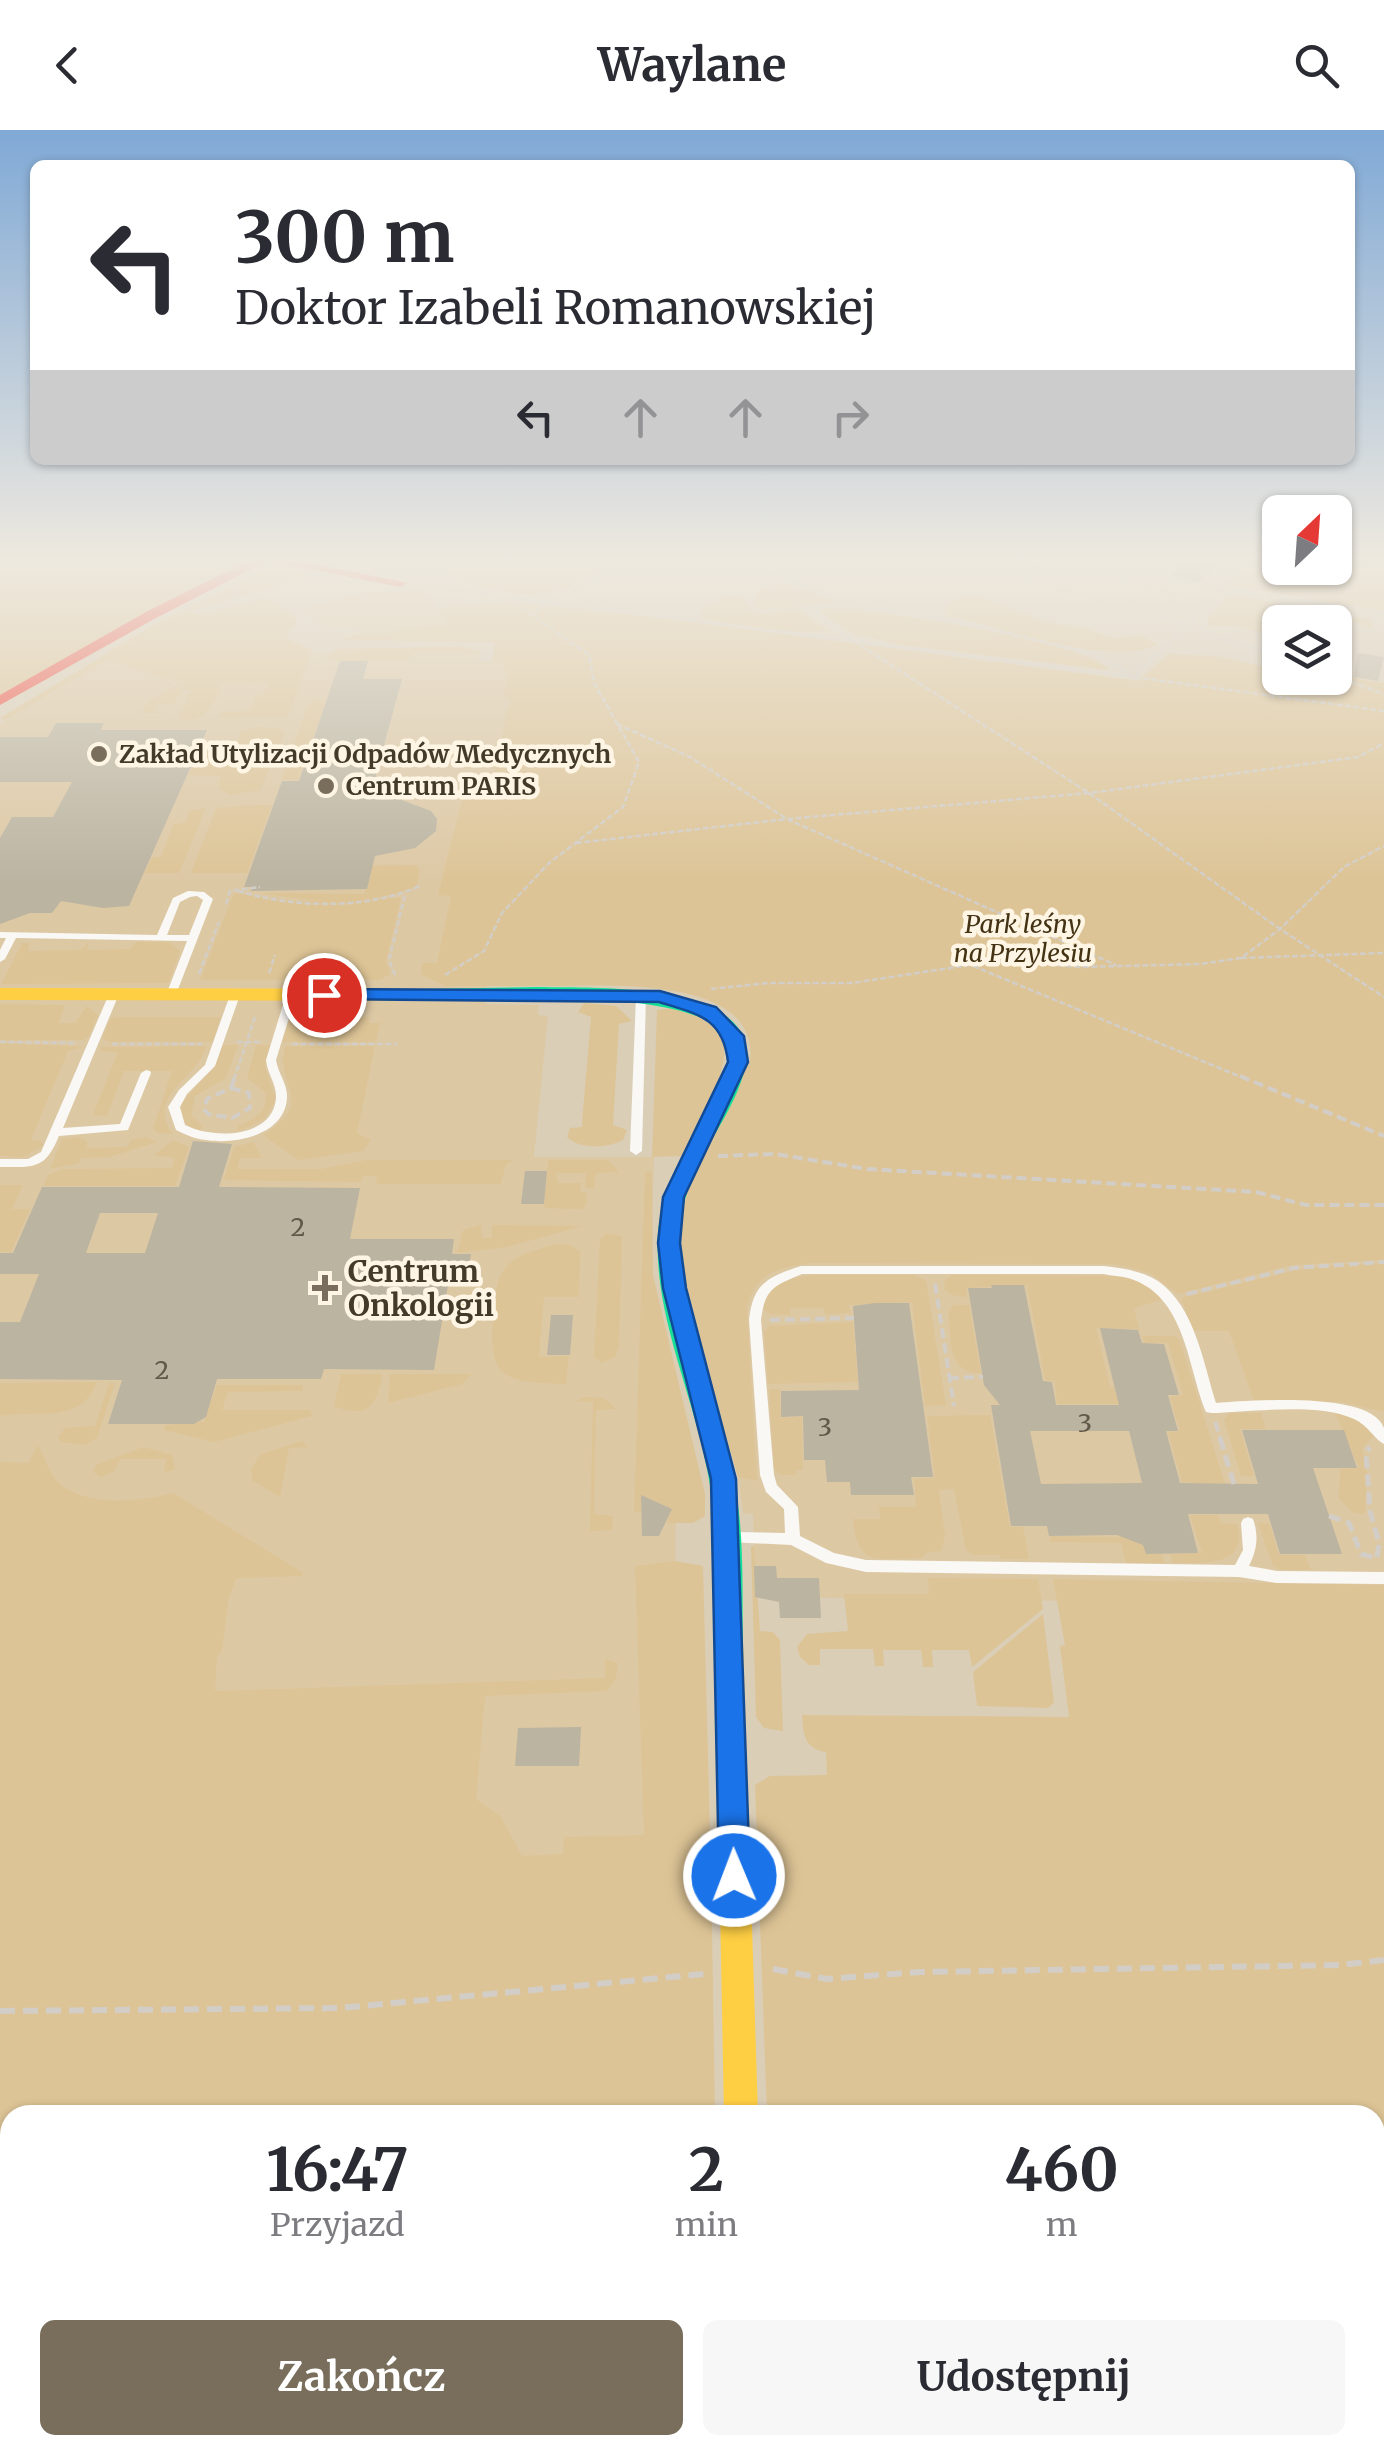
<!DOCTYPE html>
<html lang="pl">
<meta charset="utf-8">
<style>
:root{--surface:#fff;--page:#f7f7f7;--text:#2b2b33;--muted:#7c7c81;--accent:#786e5b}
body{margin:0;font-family:Merriweather,serif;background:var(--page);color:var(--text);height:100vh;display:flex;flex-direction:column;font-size:38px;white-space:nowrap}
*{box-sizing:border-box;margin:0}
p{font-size:32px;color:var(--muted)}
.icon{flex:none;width:55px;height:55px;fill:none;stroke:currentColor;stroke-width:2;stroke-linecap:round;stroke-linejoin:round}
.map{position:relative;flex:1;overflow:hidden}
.side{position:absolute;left:0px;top:1975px;width:1385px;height:350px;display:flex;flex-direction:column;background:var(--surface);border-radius:30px 30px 0 0;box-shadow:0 2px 8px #0004}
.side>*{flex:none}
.hud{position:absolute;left:30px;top:30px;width:1325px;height:305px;border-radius:15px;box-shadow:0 2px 8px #0004;background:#fff;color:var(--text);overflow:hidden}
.needle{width:65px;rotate:25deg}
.controls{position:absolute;left:1262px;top:365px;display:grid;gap:20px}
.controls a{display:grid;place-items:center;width:90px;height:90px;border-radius:15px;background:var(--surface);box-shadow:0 2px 8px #0004;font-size:50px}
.pin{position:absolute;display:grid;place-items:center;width:85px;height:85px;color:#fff;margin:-42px;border:5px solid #fff;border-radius:50%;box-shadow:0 2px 10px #0007}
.me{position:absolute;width:110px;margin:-55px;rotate:359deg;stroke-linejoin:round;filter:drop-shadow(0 0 8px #0008)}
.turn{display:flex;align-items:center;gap:35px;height:210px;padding:0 40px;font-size:45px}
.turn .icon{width:130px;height:130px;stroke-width:2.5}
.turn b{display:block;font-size:70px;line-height:85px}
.lanes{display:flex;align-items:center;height:95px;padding:0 40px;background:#0003;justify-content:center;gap:50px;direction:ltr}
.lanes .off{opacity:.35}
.eta{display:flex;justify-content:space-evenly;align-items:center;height:170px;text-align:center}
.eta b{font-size:60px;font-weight:700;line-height:70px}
.button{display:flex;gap:20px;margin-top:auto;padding:20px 40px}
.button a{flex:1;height:115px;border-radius:15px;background:var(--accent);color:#fff;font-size:40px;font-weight:700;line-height:115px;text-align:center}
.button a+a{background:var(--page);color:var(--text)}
header{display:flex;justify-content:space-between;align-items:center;height:130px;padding:0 40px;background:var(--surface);font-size:45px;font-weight:700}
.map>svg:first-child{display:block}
.built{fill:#ddc8a4}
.green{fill:#ddc496}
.building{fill:#bbb4a1;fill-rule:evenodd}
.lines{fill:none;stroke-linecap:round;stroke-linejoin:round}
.path-far3{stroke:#d2cec7;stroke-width:2.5;stroke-dasharray:6 2.5;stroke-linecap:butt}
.path-far2{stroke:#d2cec7;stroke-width:4;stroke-dasharray:10 5;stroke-linecap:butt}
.path-far1{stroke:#d2cec7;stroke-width:5;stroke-dasharray:12 6;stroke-linecap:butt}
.path{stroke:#d2cec7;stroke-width:6;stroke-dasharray:15 8;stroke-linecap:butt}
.lane{fill:#f9f8f4;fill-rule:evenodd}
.street{fill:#f9f8f4;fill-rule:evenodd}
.fast{fill:#16e098;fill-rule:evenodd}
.slow{fill:#ffcf43;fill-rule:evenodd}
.jam{fill:#f24e42;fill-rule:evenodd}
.route{fill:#1a73e8;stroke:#114b97;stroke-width:2.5}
.poi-dot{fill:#786e5b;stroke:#fef5e4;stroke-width:4}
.labels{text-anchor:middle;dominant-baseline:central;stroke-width:9;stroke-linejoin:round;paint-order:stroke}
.far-poi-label{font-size:25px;font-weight:bold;fill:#433a29;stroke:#fef5e4;text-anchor:start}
.far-park-label{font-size:25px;font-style:italic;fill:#433314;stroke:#fef5e4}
.number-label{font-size:25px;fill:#615847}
.poi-label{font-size:30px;font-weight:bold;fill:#433a29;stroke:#fef5e4;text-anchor:start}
</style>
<header><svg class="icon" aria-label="back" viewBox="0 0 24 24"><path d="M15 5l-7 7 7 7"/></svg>Waylane<svg class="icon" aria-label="search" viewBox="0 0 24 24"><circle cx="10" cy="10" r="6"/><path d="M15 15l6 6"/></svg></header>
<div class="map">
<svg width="1384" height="2325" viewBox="0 0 1384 2325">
<rect width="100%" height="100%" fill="#daceb7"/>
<path class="built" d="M427,461L449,494L363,507L356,498L321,495L300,479L368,462Z
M477,522L479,531H512L485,874L539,875L538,885L548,886L534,1027H654L649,1194L676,1292L674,1809L0,1854V593L109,530L181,553L299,523Z
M735,1065L1384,1090V1475L755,1467L753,1384L743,1383L736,1329Z"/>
<path class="green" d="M0,428H61L67,433L117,428L244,433L0,566Z
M617,428C569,457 556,472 498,460C479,456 463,453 446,442L444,429Z
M1253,428H1280V438H1335V428H1384V481L1227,455Z
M278,434L305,444L296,451L190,481L197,485L265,468L276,472L297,489V495L286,502L290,506L285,508L312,520L288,587L218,588L222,582L249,581L255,567H261L270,552H224C214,572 204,597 179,588L191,560H182L174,574H156L153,581L169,583H141L147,573L180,553L109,530L5,590L0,588L157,493Z
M779,453L800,456L835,473L758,480L752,473L762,457Z
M972,464L1046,492L1087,499L1110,508L1142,506L1157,515C1111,537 1000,498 949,486L944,481L949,473Z
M1238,464L1285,476L1369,489L1374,499L1354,492H1280V509L1237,496H1209L1207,490L1228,467Z
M725,466L741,467L752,481L762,483L798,479L828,500C812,506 718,495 700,486L702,479Z
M510,472L662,488L1138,551L1169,524L1216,526L1280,540V548L1335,545L1384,553V1130L1293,1135L1178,1164L1150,1143L1115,1134L810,1133C780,1137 753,1144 747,1178L757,1351L738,1347C719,1278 678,1170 680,1101C681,1052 728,975 750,931C760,845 606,856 555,856C518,856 481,856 445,856L421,844L422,833H437L451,766L438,765L464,661H490L510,570L504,565L509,540H504L505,532L492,531L495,512L342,510L360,503L363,507L448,494L438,478Z
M827,478C869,478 1087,511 1109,540L901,515L853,503L819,482Z
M462,517L479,521L481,525L480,529L478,523H412L409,531H354L351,537L357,542L324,539L339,537L341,530H325L336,519Z
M315,569L325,573L298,650H281L308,575Z
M256,597L279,598L285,603L260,660L229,665L219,658L221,646L188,645L203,620L233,621L241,602Z
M256,675H272L247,743H191L216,678Z
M206,678L179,743H145L152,727H161L173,695L186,692L189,681Z
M416,735L420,741L416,757C369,776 310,772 261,763L364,764L372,744L350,743L352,736Z
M234,763L297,771L401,768L386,831L390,844L380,850H200Z
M88,812L87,820H93L131,819L136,812H169L180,821L169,852L163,853L1,854L22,813H29L28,821L82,820Z
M584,873L616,876L632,891L619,894L613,995L627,1000L623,1010C608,1018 580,1020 567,1007L570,998L582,997V992L591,887L578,882Z
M0,874L65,875L59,893H75L87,876L98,885L89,906L83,910H0Z
M673,878C690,884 709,888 720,904C738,931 695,999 682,1026L652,1027L657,880Z
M291,886L369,887V893H380L376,912H282Z
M117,887H221L213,912H107L103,907L110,889Z
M0,913L84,917L68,921L31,1010L41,1011L44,1015L24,1027L0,1026Z
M223,915H238L226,948L195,966L191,985L203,996L201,1001C187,997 178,990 180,974L214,938Z
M256,915H270L265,937L276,970L265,989L237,1002L238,996C254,989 269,982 265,962L247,948Z
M207,916C197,949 144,966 173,1004L159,1003L153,999L172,941H124L107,986L93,985L118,922L102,921L100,917Z
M285,916H375L357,1003L371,1010L363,1021L298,1030L263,1005C319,969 273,957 285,916Z
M78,1007L87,1011V1018L127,1017L131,1010L146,1007L157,1012L109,1027L81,1028L79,1033L50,1039L62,1009Z
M173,1010L189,1017L175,1056H43L48,1045L62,1039L172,1038L175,1028L154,1025Z
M253,1012L262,1028H240L237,1039H321L366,1030H515L506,1034L501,1054H376L377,1046H363L361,1052L224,1050L234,1017Z
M548,1030H608L619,1042L596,1043L594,1059L585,1058L586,1043H556L558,1053H581L580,1062L587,1063L586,1075L581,1079L544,1078Z
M645,1042H652L653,1145L705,1364V1386L693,1393H667L672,1379L649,1368L641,1372V1382H634Z
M0,1055H23L12,1079H30L11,1122H0Z
M481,1095L482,1108H492V1095L582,1096L507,1117L457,1123L463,1100Z
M606,1103L622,1106L619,1216L615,1227L602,1233L594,1227L600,1109Z
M558,1114L570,1115L580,1122L579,1167H544L539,1227L569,1226L566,1254C500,1253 487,1247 494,1179C496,1163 496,1147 508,1135C521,1122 540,1119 558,1114Z
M1347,1134H1384V1282L1342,1272L1254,1271L1229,1201H1193L1181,1168L1295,1140Z
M815,1145H915L926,1151L946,1275L925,1276L912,1172L849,1175L851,1183L825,1184L823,1178H790V1185L770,1184L763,1179C769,1152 790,1147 815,1145Z
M952,1145L1125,1146L1148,1154L1164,1169L1134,1178L1139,1199L1096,1198L1110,1256L1117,1259L1120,1274H1057L1055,1251L1045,1250L1027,1155L966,1158L967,1167L952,1165L944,1159L945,1150Z
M954,1175H969L981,1243C946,1243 952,1209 948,1182Z
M853,1192L858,1252L768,1254L764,1202L769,1196Z
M1142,1206H1175L1180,1211L1230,1370L1195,1353L1182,1352L1168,1302L1180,1301L1170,1267L1183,1265L1168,1213H1145Z
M341,1244H382C378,1275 367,1290 334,1276Z
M390,1244H471L462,1254L388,1273Z
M97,1252C80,1296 37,1279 0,1286V1253Z
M109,1253H115L97,1308L85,1315L61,1312L58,1307L65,1298L95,1296Z
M217,1255H303L302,1261L228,1262L222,1280H310L312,1286L214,1312L164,1300L165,1295L204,1292Z
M769,1259H780L781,1288L802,1287L803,1340H796V1345H780L774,1339Z
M584,1267L604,1268L616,1279L596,1280L594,1384L613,1386L612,1400L590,1401L593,1272L576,1271Z
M1229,1283H1261L1266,1299H1240L1254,1346H1241L1224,1290Z
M1335,1283L1361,1289L1375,1305L1362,1318L1367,1343L1365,1384L1354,1383L1339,1369L1340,1339L1359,1338Z
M990,1285L1010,1397H1023L1029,1429H1002L998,1425H973L966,1420L954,1359L939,1360L945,1406L941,1421L928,1422L921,1428C880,1428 857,1439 853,1389H880L879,1377H916L914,1349L935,1348L927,1286Z
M303,1311L308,1317L289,1318L280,1367L252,1350L251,1339L261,1324Z
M37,1315C45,1325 47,1340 56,1350C83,1378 139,1372 173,1363L302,1442V1446L236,1448L228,1471L222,1521L217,1527L215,1561L605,1548V1529L618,1533L616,1548L607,1561L485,1566L476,1669L501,1687L522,1726L563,1724L564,1707L644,1705L635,1436L675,1431L703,1436L710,1703L701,1704L702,1734H711L715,1985H10V2301L0,2306V1332L29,1333Z
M143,1317L172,1325L175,1339L164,1343L166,1329H121L113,1342L101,1347L93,1342L96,1335Z
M1190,1385H1218L1221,1393L1237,1394C1250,1437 1201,1433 1173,1433L1170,1424L1202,1423Z
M1139,1389L1146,1424H1162L1165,1433H1126L1121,1413L1049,1412L1051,1406L1120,1407Z
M1258,1393H1269L1279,1425H1305L1311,1440H1282L1273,1436Z
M754,1416L760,1501L773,1502L780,1510L783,1601L764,1598L756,1587L751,1417Z
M928,1448L1038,1449L1043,1479L972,1537L969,1520H932L933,1537H923L921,1520H883L884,1536H875L873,1519H820V1535H809L800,1527L797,1517L807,1504L848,1501L844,1464H929Z
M1053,1449L1384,1455V2325H773L792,2315H1375V1985H767L755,1655L770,1646L827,1645L826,1622C804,1619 803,1603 802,1585L1069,1587L1060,1516L1065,1515Z
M1043,1484L1054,1573L1048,1578L977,1576L973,1542Z
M157,2315H694L692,2325H169Z"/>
<path class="building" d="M1189,428H1224L1198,453L1171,445Z
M1358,523L1384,527L1378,551L1354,547Z
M340,531H368L363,549H402L374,652L400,653L396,668L431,681L437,689L436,701L415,718L375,726L367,759L251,761L252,757H244L282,651H299Z
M56,593H104L101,600H207L129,776L103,778L61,771L52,783H30L0,794V708L12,687H53L72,652H0V607H48Z
M193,1011L232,1014L219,1057L360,1058L350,1109H454L452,1124H471L468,1142H450L434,1240L324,1239L321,1249H217L206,1287L194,1294H108L122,1250L0,1249V1192H20L39,1144H0V1123H13L42,1057H179ZM100,1083H158L145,1123H86Z
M525,1041H547L544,1074H521Z
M991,1155H1024L1043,1251L1052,1252L1056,1275H1119L1100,1198L1138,1200L1142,1213L1164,1214L1179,1265H1168L1178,1301H1166L1180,1353L1258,1354L1242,1300H1344L1357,1338H1313L1342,1424H1280L1268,1384H1188L1198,1423L1146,1424L1143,1415L1117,1405L1049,1406L1047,1396H1011L991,1275H1000L984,1255L968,1158H992ZM1030,1301H1129L1142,1353L1041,1354Z
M875,1173H909L933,1347H911L914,1365H851L850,1352H827L825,1330H804L803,1286L781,1287V1261L859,1260L853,1176Z
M551,1185H573L570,1225H547Z
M641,1365L672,1379L659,1406H642Z
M754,1436H776L777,1448H819L821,1488H780L779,1472L755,1467Z
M581,1597L579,1636H515L518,1598Z"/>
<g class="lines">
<path class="path-far3" d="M170,428L215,431
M729,428L853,474L964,493L1094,524L1134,547L1384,581
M941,428L1188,494
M1086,428L1222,459L1243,428
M1372,428L1384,430
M1066,437L1208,472L1222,459L1384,483
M1152,442L1166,428
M421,447L437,428
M421,456L1134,547L1208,472
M853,474L813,477L835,499L1089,663L1280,799L1384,867
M1163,475L1178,479L1210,505L1280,526
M535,483L544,472L578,460L635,428
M1335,546L1384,564
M617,594L690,627L787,689L1116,835
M381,659H388
M379,668H386
M576,713L787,689L1089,663L1358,627L1384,613
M238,761C294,778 366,780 420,756
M226,774L230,761L260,757
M1241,828L1384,823
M973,836L1246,949
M269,843L275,825
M199,844L219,792
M395,845L389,830L405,764
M445,845L484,821L502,783L549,733L623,677L639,632L594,553L589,525L512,471
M711,859L768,853H852L996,831L1081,837L1200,834L1241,828L1280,799L1344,737L1384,716
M0,912L77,913
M237,912H262
M112,914H202
M292,914H397
M234,949L255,887"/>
<path class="path-far2" d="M1240,946L1384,1006
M231,958L249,963L250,978L232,988L208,984L204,979L207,969Z
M231,958L235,946
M718,1026L775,1024L867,1039L1256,1062L1306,1075H1384
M935,1154L954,1276
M1187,1164L1294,1138L1384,1132
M770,1190L854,1188
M949,1248L983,1247
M1215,1292L1221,1310"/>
<path class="path-far1" d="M1220,1308L1234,1354
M1329,1386L1349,1393L1361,1424L1377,1428L1379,1413L1370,1381L1366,1323L1370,1317"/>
<path class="path" d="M773,1839L827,1849L920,1842L1341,1835L1384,1830
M0,1881L340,1878L704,1844"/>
<path class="lane" d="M188,761L204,762L213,769L175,867H167L166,865L187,811L16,808L5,829L0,832V820L6,808H0V802L157,805L173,768ZM197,766L203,770L189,805H167L180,772L190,767Z
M114,861L119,864L63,998L120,994L141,943L146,940L150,941L151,943L128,1000L59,1006C45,1040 34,1037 0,1037V1029H28L41,1022L109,864Z
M235,862L240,865L215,936L187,964L180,977L185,995C212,1009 273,1009 276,968C277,955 267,943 266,930L286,865L291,862L296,865L276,930C278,943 288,955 287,968C285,1005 235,1015 206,1010C195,1009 186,1005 176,1000L168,977L179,960L205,935L230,865Z
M641,863L646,866L642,1021L636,1025L630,1021L636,866Z
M801,1136H1104C1122,1138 1142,1141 1158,1151C1195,1177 1203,1232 1216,1273C1248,1271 1371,1260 1384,1298C1384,1303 1384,1309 1384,1314C1372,1307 1370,1297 1354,1289C1318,1272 1252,1282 1211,1283L1206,1282C1187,1236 1186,1165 1128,1148C1120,1146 1112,1146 1104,1144H802C774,1156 765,1158 761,1190L774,1345L777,1355L798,1377L800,1406L834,1423L866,1430L1235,1435L1243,1420L1241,1393L1243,1389L1248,1387L1253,1389C1259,1406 1257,1420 1249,1436L1277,1441L1384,1442V1454L1277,1453L1239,1447L866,1442L826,1433L791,1415L728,1412L726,1408L728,1404L733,1402L785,1403L784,1379L766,1362L760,1345L749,1190C753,1153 768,1147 801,1136Z"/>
<path class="street" d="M1021,428H1043L1054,433L1047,437Z
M724,2315H766V2325H724Z"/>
<path class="fast" d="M536,857C587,858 707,853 739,899C766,936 713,1002 697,1037C687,1058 681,1080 680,1103C677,1185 716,1262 732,1340C745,1397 742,1456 743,1514L739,1523L729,1526L719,1523L715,1514C715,1456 719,1397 707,1339C692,1261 653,1183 658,1102C660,1079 667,1057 677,1036C691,1007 744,936 724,905C691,855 479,870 420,871L411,865L420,859Z"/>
<path class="slow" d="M0,858L420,859L429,865L420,871L0,870Z
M729,1502L739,1505L743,1514L758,1985H724L715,1514L719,1505Z"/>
<path class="jam" d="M254,428H289L407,453L401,457L267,431L156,488L0,575V565L146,482Z"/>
</g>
<linearGradient id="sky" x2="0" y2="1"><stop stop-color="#80a9d6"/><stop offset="0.57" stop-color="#eee9df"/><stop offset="1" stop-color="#eee9df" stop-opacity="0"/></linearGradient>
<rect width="1384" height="753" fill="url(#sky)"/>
<path class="route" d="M324,859L660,861L716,877L744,906L748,932L684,1067L680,1113L686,1158L736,1349L750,1746L745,1757L734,1761L723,1757L719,1746L711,1349L663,1158L658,1113L663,1067L728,932C723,887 697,884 659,872L318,869L315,865Z"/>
<g class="poi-dot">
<circle cx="99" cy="624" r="10"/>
<circle cx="326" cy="656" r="10"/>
<path d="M320 1143h10v10h10v10h-10v10h-10v-10h-10v-10h10z"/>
</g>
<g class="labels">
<g class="far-poi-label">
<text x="119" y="624">Zakład Utylizacji Odpadów Medycznych</text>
<text x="346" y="656">Centrum PARIS</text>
</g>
<g class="far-park-label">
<text x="1023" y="794">Park leśny<tspan x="1023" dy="29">na Przylesiu</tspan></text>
</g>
<g class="number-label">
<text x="298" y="1097">2</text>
<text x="162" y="1240">2</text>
<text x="1085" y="1293">3</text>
<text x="825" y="1297">3</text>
</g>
<g class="poi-label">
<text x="348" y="1141">Centrum<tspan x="348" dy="34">Onkologii</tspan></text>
</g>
</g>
</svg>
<div class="controls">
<a><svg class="needle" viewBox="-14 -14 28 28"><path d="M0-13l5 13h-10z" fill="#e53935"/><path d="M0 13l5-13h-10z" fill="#7c7c81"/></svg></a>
<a><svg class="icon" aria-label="layers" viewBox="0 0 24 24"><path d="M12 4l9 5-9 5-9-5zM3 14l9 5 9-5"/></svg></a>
</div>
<div class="pin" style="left:324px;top:865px;background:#d93025"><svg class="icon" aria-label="arrive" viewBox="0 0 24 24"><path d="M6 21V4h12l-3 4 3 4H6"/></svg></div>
<svg class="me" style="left:734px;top:1746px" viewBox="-20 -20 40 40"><circle r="17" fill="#1a73e8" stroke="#fff" stroke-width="3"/><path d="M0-11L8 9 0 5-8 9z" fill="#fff"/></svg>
<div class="hud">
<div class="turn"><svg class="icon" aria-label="left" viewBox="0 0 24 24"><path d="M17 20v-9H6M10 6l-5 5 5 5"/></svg><div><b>300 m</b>Doktor Izabeli Romanowskiej</div></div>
<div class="lanes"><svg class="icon" aria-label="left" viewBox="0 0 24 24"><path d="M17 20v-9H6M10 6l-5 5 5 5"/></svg><svg class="icon off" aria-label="ahead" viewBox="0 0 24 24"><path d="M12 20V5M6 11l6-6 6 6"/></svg><svg class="icon off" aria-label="ahead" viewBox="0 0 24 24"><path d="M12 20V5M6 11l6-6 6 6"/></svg><svg class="icon off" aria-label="right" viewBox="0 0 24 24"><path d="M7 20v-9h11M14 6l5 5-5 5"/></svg></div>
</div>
<section class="side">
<div class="eta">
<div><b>16:47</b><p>Przyjazd</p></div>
<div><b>2</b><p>min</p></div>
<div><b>460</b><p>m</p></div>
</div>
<div class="button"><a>Zakończ</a><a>Udostępnij</a></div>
</section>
</div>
